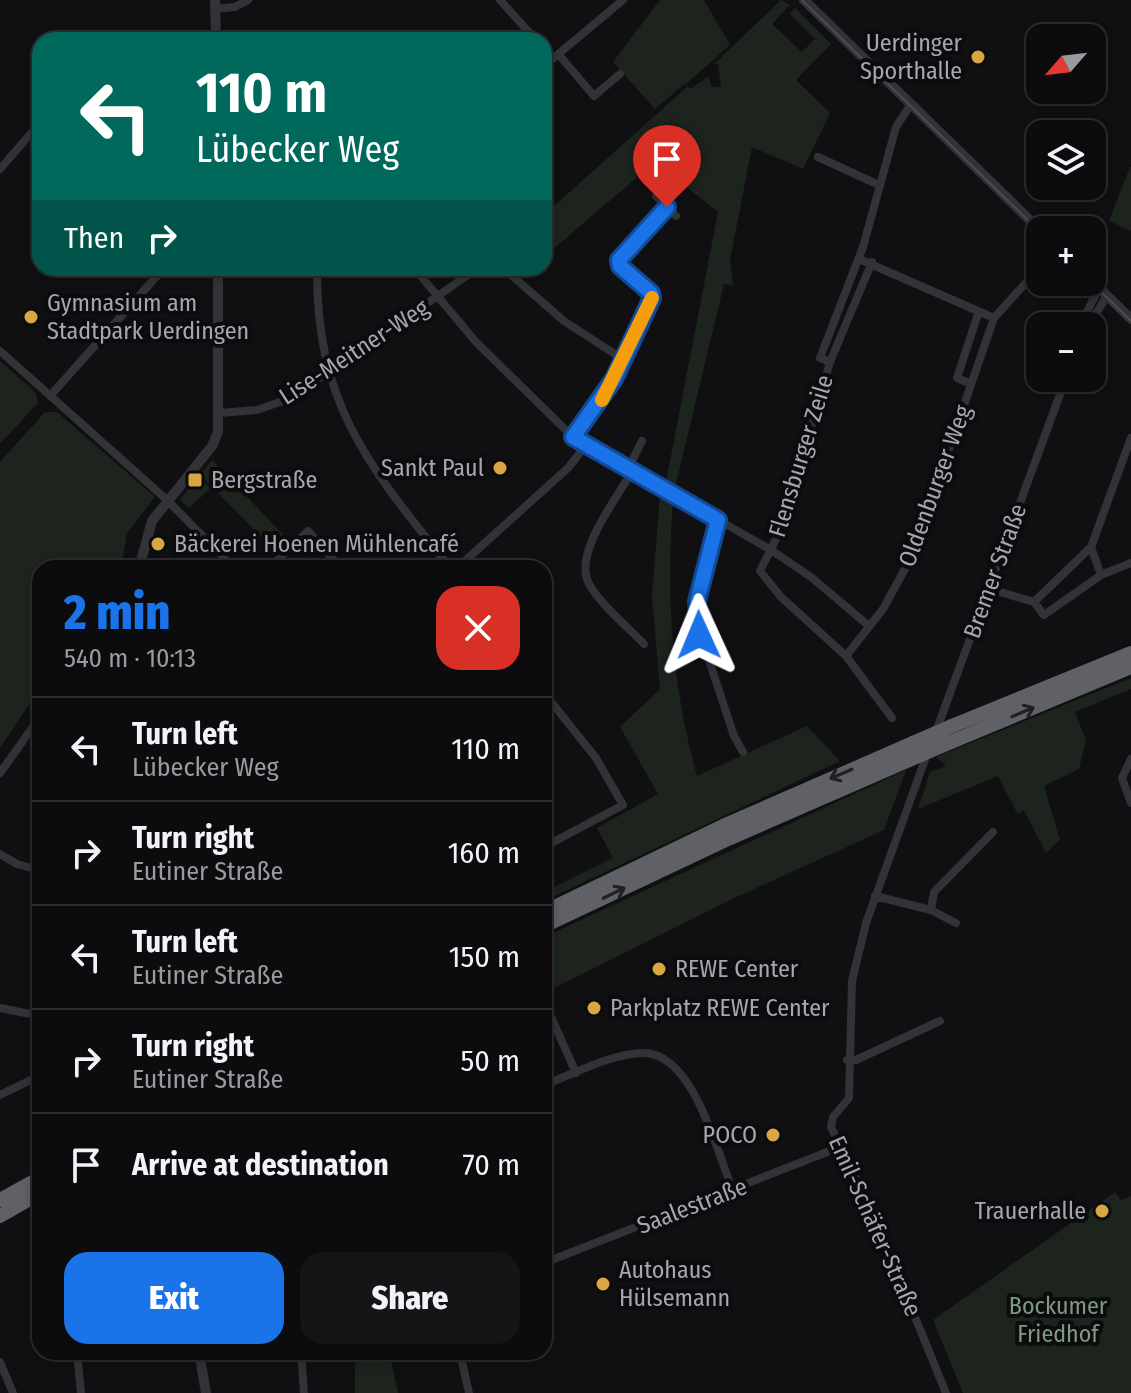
<!DOCTYPE html>
<meta charset="utf-8">
<style>
:root{--surface:#0c0c0e;--page:#151517;--text:#f1f3f6;--muted:#9a9b9e;--line:#2c2c2e;--accent:#1a73e8}
body{margin:0;font-family:"Fira Sans Condensed",sans-serif;background:var(--page);color:var(--text);height:100vh;display:flex;flex-direction:column;font-size:30px;white-space:nowrap}
*{box-sizing:border-box;margin:0}
p{font-size:26px;color:var(--muted)}
.icon{flex:none;width:44px;height:44px;fill:none;stroke:currentColor;stroke-width:2;stroke-linecap:round;stroke-linejoin:round}
.map{position:relative;flex:1;overflow:hidden}
.drawer{position:absolute;left:32px;top:560px;width:520px;height:800px;display:flex;flex-direction:column;background:var(--surface);border-radius:24px;box-shadow:0 4px 12px #0003,0 0 0 2px var(--line)}
.drawer>*{flex:none}
.guide{position:absolute;left:32px;top:32px;width:520px;height:244px;border-radius:24px;box-shadow:0 4px 12px #0003,0 0 0 2px var(--line);background:#00695c;color:#fff;overflow:hidden}
.needle{width:52px;rotate:242deg}
.tools{position:absolute;left:1026px;top:24px;display:grid;gap:16px}
.tools a{display:grid;place-items:center;width:80px;height:80px;border-radius:16px;background:var(--surface);box-shadow:0 4px 12px #0003,0 0 0 2px var(--line);font-size:40px}
.pin{position:absolute;display:grid;place-items:center;width:68px;height:68px;color:#fff;margin:-82px -34px;border-radius:50% 50% 50% 0;rotate:-45deg;box-shadow:0 0 8px #0007}
.pin .icon{rotate:45deg}
.me{position:absolute;width:88px;margin:-44px;rotate:359deg;stroke-linejoin:round;filter:drop-shadow(0 0 6px #0008)}
.turn{display:flex;align-items:center;gap:28px;height:168px;padding:0 32px;font-size:36px}
.turn .icon{width:104px;height:104px;stroke-width:2.5}
.turn b{display:block;font-size:56px;line-height:68px}
.then{display:flex;align-items:center;height:76px;padding:0 32px;background:#0003;gap:16px;font-size:30px}
.round{display:grid;place-items:center;flex:none;width:84px;height:84px;border-radius:24px;background:var(--page)}
.head{display:flex;align-items:center;justify-content:space-between;height:136px;padding:0 32px}
h1{font-size:48px;font-weight:800;line-height:60px;color:var(--accent)}
.primary-button{display:flex;gap:16px;margin-top:auto;padding:16px 32px}
.primary-button a{flex:1;height:92px;border-radius:24px;background:var(--accent);color:#fff;font-size:32px;font-weight:800;line-height:92px;text-align:center}
.primary-button a+a{background:var(--page);color:var(--text)}
ul{padding:0;list-style:none}
li{display:flex;align-items:center;gap:24px;height:104px;padding:0 32px;border-top:2px solid var(--line)}
li div{flex:1}
li b{display:block;font-size:30px}
li em{font-style:normal}
.map>svg:first-child{display:block}
.green{fill:#1d241e}
.lines{fill:none;stroke-linecap:round;stroke-linejoin:round}
.minor{stroke:#323336;stroke-width:8}
.tertiary{stroke:#323336;stroke-width:10}
.motorway{stroke:#5f6166;stroke-width:14}
.tram{stroke:#4b4d51;stroke-width:2}
.motorway-bridge{stroke:#5f6166;stroke-width:14}
.oneway{stroke:#212023}
.route-casing{stroke:#114b97;stroke-width:20}
.route{stroke:#1a73e8;stroke-width:14}
.slow{stroke:#f59e0b;stroke-width:14}
.poi-dot{fill:#d8a742;stroke:#0c0b0d;stroke-width:3}
.labels{text-anchor:middle;dominant-baseline:central;stroke-width:8;stroke-linejoin:round;paint-order:stroke}
.poi-label{font-size:24px;fill:#a4a7b0;stroke:#0c0b0d;text-anchor:start}
.street-label{font-size:24px;fill:#a4a7b0;stroke:#0c0b0d}
.park-label{font-size:24px;fill:#7d997f;stroke:#0c0b0d}
</style>
<div class="map">
<svg width="1131" height="1393" viewBox="0 0 1131 1393">
<rect width="100%" height="100%" fill="#101012"/>
<path class="green" d="M660,0H704L730,45L686,84L690,89L708,77L712,87H721L718,64H714L781,0L790,5L772,24L802,52L815,39L790,14L795,8L831,44L796,80L830,113L803,169L752,147L730,260L733,285L724,284L674,492L665,487L718,212L655,162L544,257V215L687,87L684,84L655,109L613,62Z
M1130,167H1131V231L1109,221Z
M0,361L36,393L38,403L0,444Z
M45,412H57L155,497L127,533L121,568H40V688L0,748V462Z
M212,460L290,542L278,554L200,475Z
M199,477L211,488L189,508L180,499Z
M660,495L673,499C666,598 671,680 697,776L807,726L840,761L544,901V892L613,858L597,828L658,794L620,727L660,689L652,596Z
M1131,678V689L1075,712L1086,740L1079,769L1044,786L1060,840L1046,853L1024,810L1018,815L998,776L918,809L930,772L946,766L936,757Z
M906,770L884,830L730,900L548,991L544,980V937Z
M1115,1192L1121,1200L1131,1196V1393H963L933,1320Z
M355,1352H389L398,1393H355Z"/>
<g class="lines">
<path class="minor" d="M500,0L536,40
M215,9L235,7L248,0
M559,55L594,96L620,74
M544,66L623,0
M818,157L879,185
M0,169L40,123
M656,196L676,216
M859,259L994,318
M317,268C316,400 365,462 444,560L445,568
M414,268L476,342L573,437L771,550L811,577L869,626
M503,268L564,321L624,360
M1080,326L1099,288
M1089,326L1107,295
M0,351L166,499L234,568
M830,362L872,262
M971,384L957,378L979,311
M50,396L164,268
M220,413L257,410L291,398L478,268
M573,437L614,379L652,298L651,293L620,266L619,260L667,207
M627,471L642,441
M631,473C616,499 577,549 587,579C593,598 630,629 644,644
M718,520L697,601V624L734,736L743,752
M287,568L278,559L308,531L341,568
M457,568L568,468L586,445
M1101,575L1131,563
M1000,592L1034,602L1044,615L1101,575L1091,547
M1034,602L1091,547L1131,438
M846,656L883,609L912,556L994,318L1040,267
M544,693L596,758L623,805L544,847
M892,718L846,656L781,597L760,571L783,525L830,362L820,358L863,247L896,127L911,104
M935,734L1066,378
M927,754L866,923L852,981L849,1098L833,1117L831,1127L875,1219L946,1393
M1131,759L1122,778L1131,803
M0,773L40,717
M0,854L17,864L40,870
M875,896L931,910L956,923
M931,910L934,892L993,832
M544,1001L576,1073
M0,1008L40,1016
M847,1060H856L940,1021
M544,1085C574,1074 612,1053 644,1053C694,1054 717,1152 733,1191
M0,1095L35,1078
M544,1263L840,1147
M77,1352L81,1393
M301,1352L304,1393
M460,1352L469,1393
M0,1362L13,1393"/>
<path class="tertiary" d="M215,0L216,40
M804,0L1040,230
M1092,281L1131,319
M139,568L152,521L212,446L218,432V268
M199,1352L206,1393"/>
<path class="motorway" d="M952,726L1131,653
M951,742L1131,667
M544,912L723,826L913,743
M544,926L728,839L909,760
M0,1200L40,1178
M0,1216L40,1193"/>
<path class="tram" d="M802,0L1040,232
M1091,282L1131,321"/>
<path class="motorway-bridge" d="M913,743L952,726
M909,760L951,742"/>
</g>
<defs><path id="oneway-shaft" d="M-6 0H5M1.5-3L5.5 0L1.5 3" fill="none" stroke-width="1.6" stroke-linecap="round" stroke-linejoin="round" transform="scale(2)"/></defs>
<g class="oneway">
<use href="#oneway-shaft" transform="translate(1023 712) rotate(-23)"/>
<use href="#oneway-shaft" transform="translate(841 774) rotate(157)"/>
<use href="#oneway-shaft" transform="translate(614 893) rotate(-26)"/>
</g>
<g class="lines">
<g class="route-casing">
<path id="route" d="M667,207L619,260L620,266L651,293L652,298L614,379L573,437L718,520L697,601L699,635"/>
</g>
<use href="#route" class="route"/>
<path class="slow" d="M602,400L652,298"/>
</g>
<g class="poi-dot">
<circle cx="978" cy="57" r="8"/>
<circle cx="31" cy="317" r="8"/>
<circle cx="500" cy="468" r="8"/>
<rect x="187" y="472" width="16" height="16" rx="4"/>
<circle cx="158" cy="544" r="8"/>
<circle cx="659" cy="969" r="8"/>
<circle cx="594" cy="1008" r="8"/>
<circle cx="773" cy="1135" r="8"/>
<circle cx="1102" cy="1211" r="8"/>
<circle cx="603" cy="1284" r="8"/>
</g>
<g class="labels">
<g class="poi-label">
<text x="962" y="43" text-anchor="end">Uerdinger<tspan x="962" dy="28">Sporthalle</tspan></text>
<text x="47" y="303">Gymnasium am<tspan x="47" dy="28">Stadtpark Uerdingen</tspan></text>
<text x="484" y="468" text-anchor="end">Sankt Paul</text>
<text x="211" y="480">Bergstraße</text>
<text x="174" y="544">Bäckerei Hoenen Mühlencafé</text>
<text x="675" y="969">REWE Center</text>
<text x="610" y="1008">Parkplatz REWE Center</text>
<text x="757" y="1135" text-anchor="end">POCO</text>
<text x="1086" y="1211" text-anchor="end">Trauerhalle</text>
<text x="619" y="1270">Autohaus<tspan x="619" dy="28">Hülsemann</tspan></text>
</g>
<g class="street-label">
<text transform="translate(354 352) rotate(-33)">Lise-Meitner-Weg</text>
<text transform="translate(801 456) rotate(-73)">Flensburger Zeile</text>
<text transform="translate(935 486) rotate(-70)">Oldenburger Weg</text>
<text transform="translate(995 571) rotate(-70)">Bremer Straße</text>
<text transform="translate(692 1206) rotate(-21)">Saalestraße</text>
<text transform="translate(875 1226) rotate(66)">Emil-Schäfer-Straße</text>
</g>
<g class="park-label">
<text x="1058" y="1306">Bockumer<tspan x="1058" dy="28">Friedhof</tspan></text>
</g>
</g>
</svg>
<div class="tools">
<a><svg class="needle" viewBox="-14 -14 28 28"><path d="M0-13l5 13h-10z" fill="#e53935"/><path d="M0 13l5-13h-10z" fill="#9a9b9e"/></svg></a>
<a><svg class="icon" aria-label="layers" viewBox="0 0 24 24"><path d="M12 4l9 5-9 5-9-5zM3 14l9 5 9-5"/></svg></a>
<a>+</a>
<a>−</a>
</div>
<div class="pin" style="left:667px;top:207px;background:#d93025"><svg class="icon" aria-label="arrive" viewBox="0 0 24 24"><path d="M6 21V4h12l-3 4 3 4H6"/></svg></div>
<svg class="me" style="left:699px;top:635px" viewBox="-20 -20 40 40"><path d="M0-17L14 15 0 8-14 15z" fill="#1a73e8" stroke="#fff" stroke-width="4"/></svg>
<div class="guide">
<div class="turn"><svg class="icon" aria-label="left" viewBox="0 0 24 24"><path d="M17 20v-9H6M10 6l-5 5 5 5"/></svg><div><b>110 m</b>Lübecker Weg</div></div>
<div class="then">Then<svg class="icon" aria-label="right" viewBox="0 0 24 24"><path d="M7 20v-9h11M14 6l5 5-5 5"/></svg></div>
</div>
<section class="drawer">
<div class="head"><div><h1>2 min</h1><p>540 m · 10:13</p></div><a class="round" style="background:#d93025;color:#fff"><svg class="icon" aria-label="close" viewBox="0 0 24 24"><path d="M6 6l12 12M18 6L6 18"/></svg></a></div>
<ul>
<li><svg class="icon" aria-label="left" viewBox="0 0 24 24"><path d="M17 20v-9H6M10 6l-5 5 5 5"/></svg><div><b>Turn left</b><p>Lübecker Weg</p></div><em>110 m</em></li>
<li><svg class="icon" aria-label="right" viewBox="0 0 24 24"><path d="M7 20v-9h11M14 6l5 5-5 5"/></svg><div><b>Turn right</b><p>Eutiner Straße</p></div><em>160 m</em></li>
<li><svg class="icon" aria-label="left" viewBox="0 0 24 24"><path d="M17 20v-9H6M10 6l-5 5 5 5"/></svg><div><b>Turn left</b><p>Eutiner Straße</p></div><em>150 m</em></li>
<li><svg class="icon" aria-label="right" viewBox="0 0 24 24"><path d="M7 20v-9h11M14 6l5 5-5 5"/></svg><div><b>Turn right</b><p>Eutiner Straße</p></div><em>50 m</em></li>
<li><svg class="icon" aria-label="arrive" viewBox="0 0 24 24"><path d="M6 21V4h12l-3 4 3 4H6"/></svg><div><b>Arrive at destination</b></div><em>70 m</em></li>
</ul>
<div class="primary-button"><a>Exit</a><a>Share</a></div>
</section>
</div>
